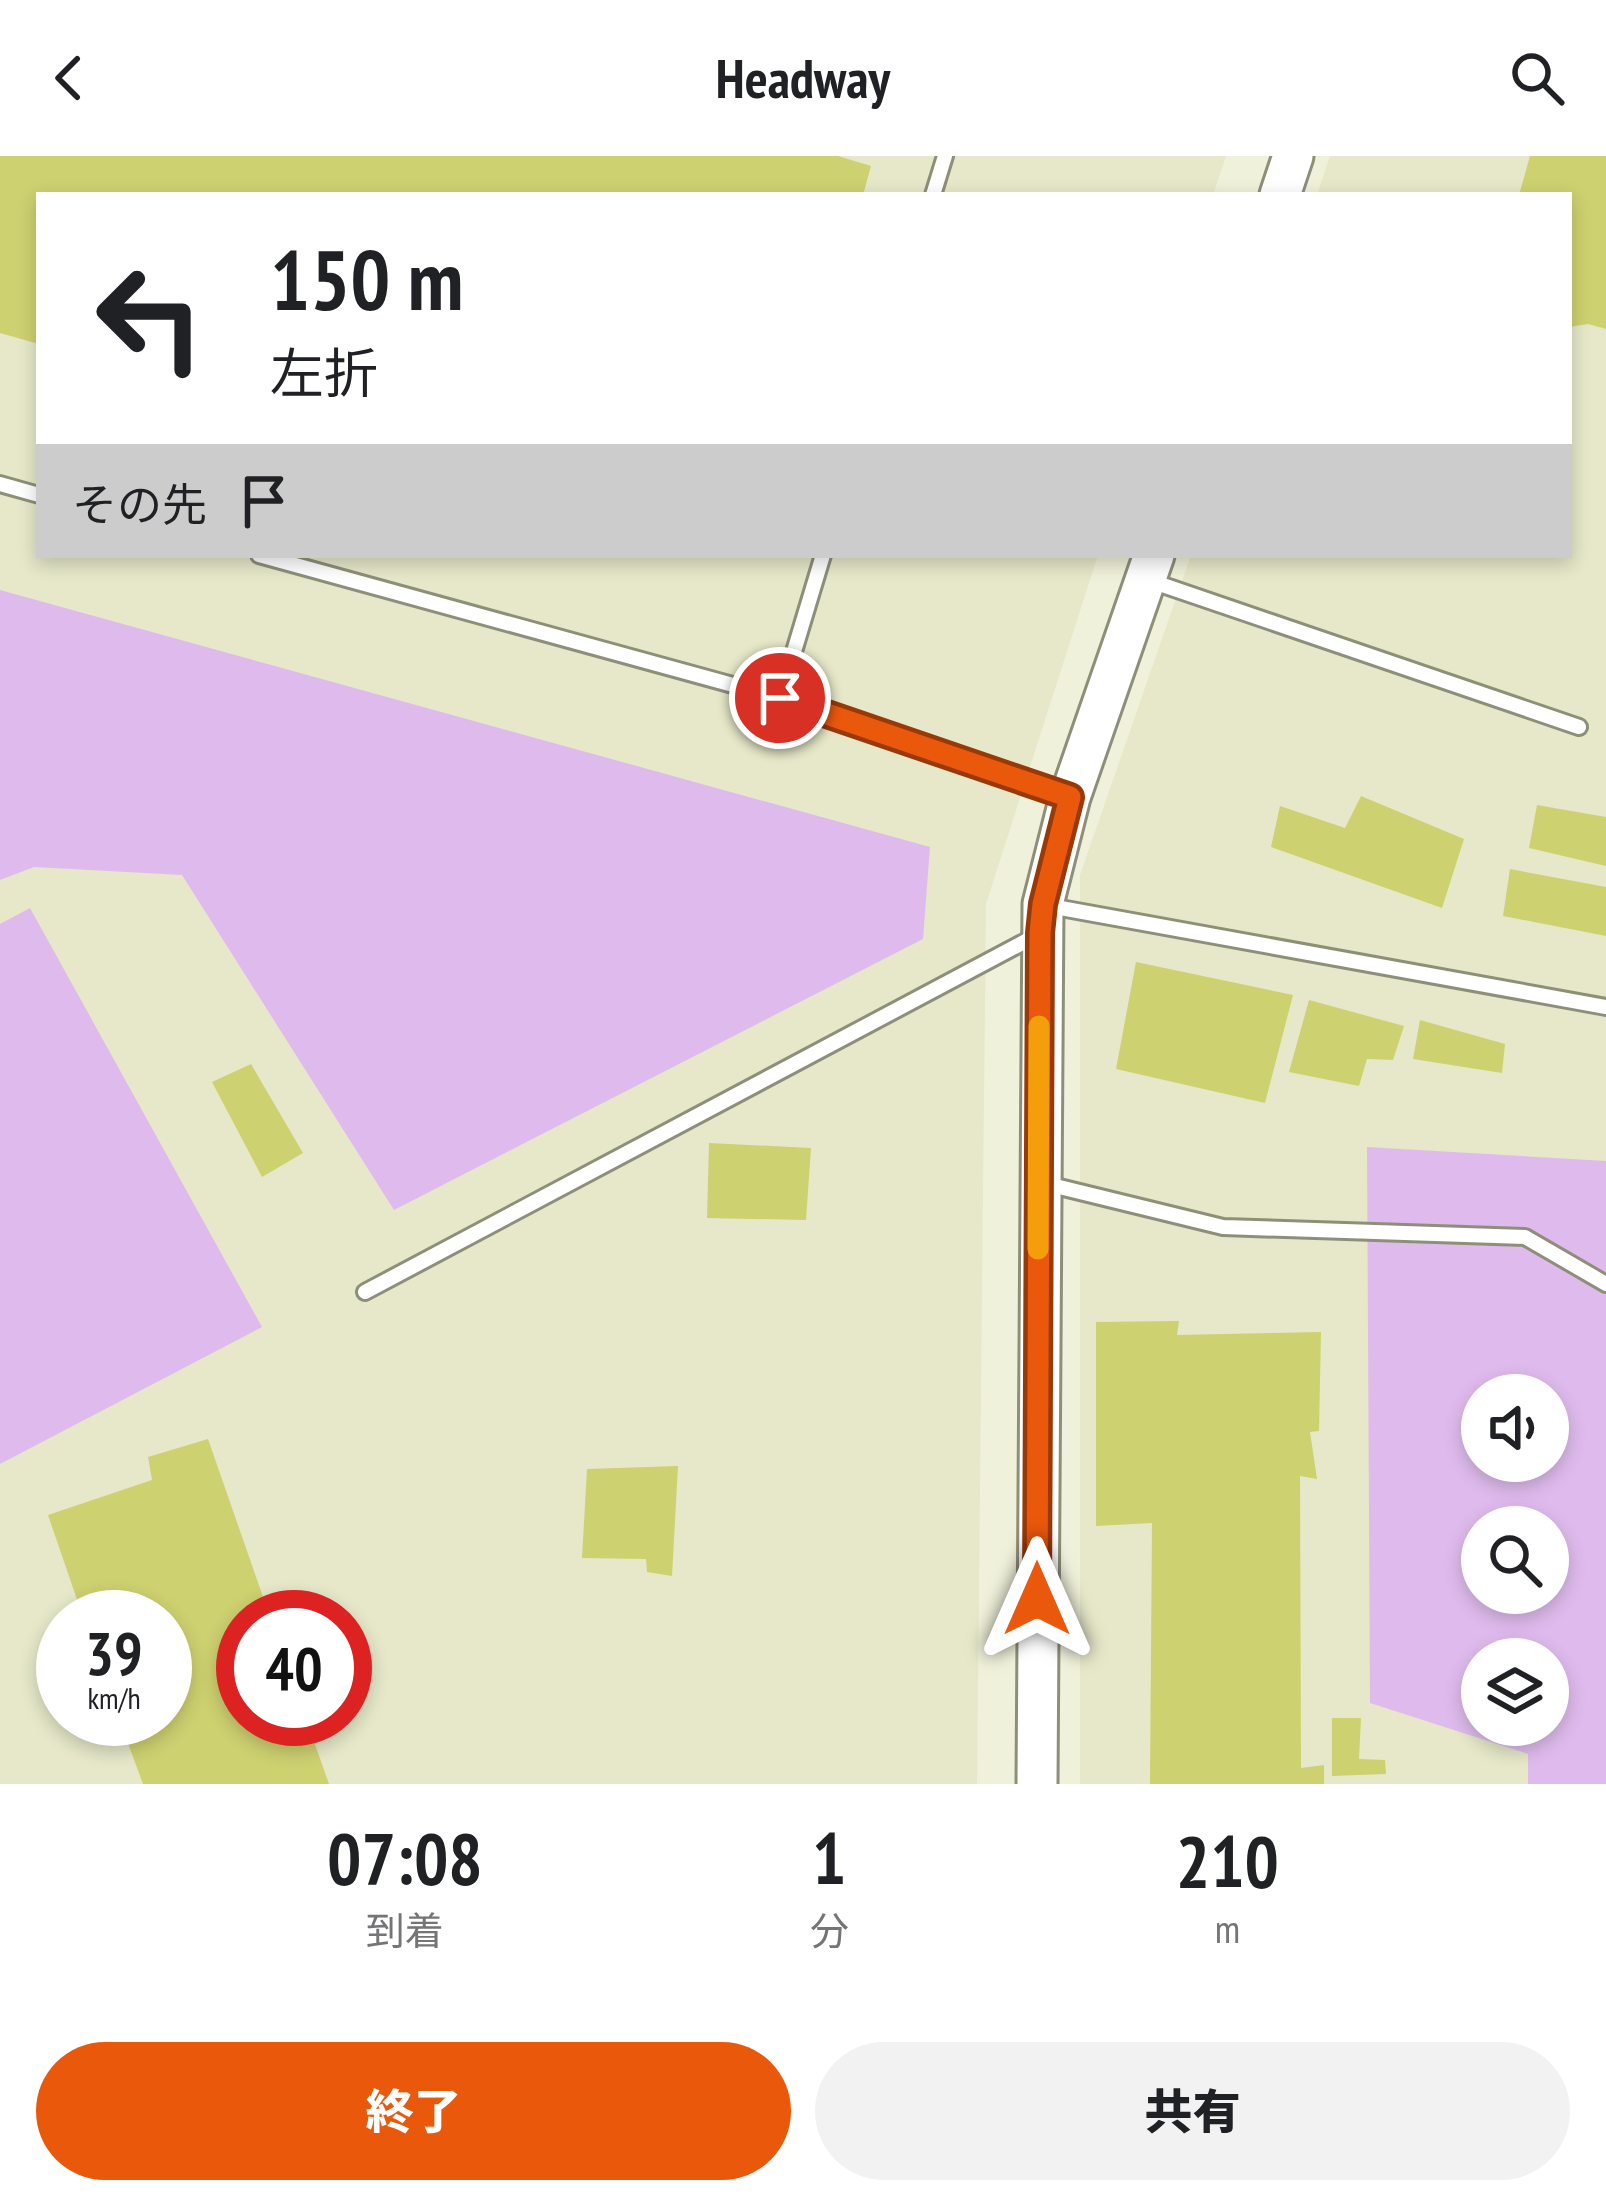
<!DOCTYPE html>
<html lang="ja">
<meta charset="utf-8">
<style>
:root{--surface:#fff;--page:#f2f2f2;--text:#202124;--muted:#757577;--accent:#ea580c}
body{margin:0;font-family:"PT Sans Narrow","Noto Sans JP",sans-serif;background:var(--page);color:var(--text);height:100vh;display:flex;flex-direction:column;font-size:45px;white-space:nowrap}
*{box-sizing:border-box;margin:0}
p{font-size:39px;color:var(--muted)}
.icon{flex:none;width:66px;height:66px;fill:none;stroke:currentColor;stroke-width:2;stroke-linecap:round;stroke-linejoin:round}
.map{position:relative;height:1628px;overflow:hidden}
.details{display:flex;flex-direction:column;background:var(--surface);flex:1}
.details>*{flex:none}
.banner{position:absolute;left:36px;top:36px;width:1536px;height:366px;border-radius:0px;box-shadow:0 6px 18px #0003;background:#fff;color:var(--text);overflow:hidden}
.buttons{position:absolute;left:1461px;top:1218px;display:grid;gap:24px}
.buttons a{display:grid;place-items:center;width:108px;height:108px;border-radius:50%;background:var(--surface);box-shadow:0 6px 18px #0003;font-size:60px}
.speed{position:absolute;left:36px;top:1434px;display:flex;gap:24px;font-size:60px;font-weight:700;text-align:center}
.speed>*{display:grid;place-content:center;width:156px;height:156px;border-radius:50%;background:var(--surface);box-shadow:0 6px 18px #0003;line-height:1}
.speed small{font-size:30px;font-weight:400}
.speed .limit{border:18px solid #d22;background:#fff;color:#111}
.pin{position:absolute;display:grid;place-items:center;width:102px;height:102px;color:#fff;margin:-51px;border:6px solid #fff;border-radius:50%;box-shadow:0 3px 12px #0007}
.me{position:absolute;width:132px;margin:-66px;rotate:0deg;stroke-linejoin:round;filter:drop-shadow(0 0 9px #0008)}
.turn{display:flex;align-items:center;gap:42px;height:252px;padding:0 36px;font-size:54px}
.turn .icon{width:156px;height:156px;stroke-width:2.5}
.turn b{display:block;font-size:84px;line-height:102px}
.then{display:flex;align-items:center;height:114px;padding:0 36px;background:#0003;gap:24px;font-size:45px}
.eta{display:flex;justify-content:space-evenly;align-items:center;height:204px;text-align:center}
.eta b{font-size:72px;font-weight:800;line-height:84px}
.primary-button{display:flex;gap:24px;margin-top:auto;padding:24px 36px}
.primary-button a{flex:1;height:138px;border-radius:72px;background:var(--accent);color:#fff;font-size:48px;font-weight:800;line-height:138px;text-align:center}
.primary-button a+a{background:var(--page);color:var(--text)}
header{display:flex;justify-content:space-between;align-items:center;height:156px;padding:0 36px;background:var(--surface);font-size:54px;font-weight:800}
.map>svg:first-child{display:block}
.built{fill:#e6e8c9;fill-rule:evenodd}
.green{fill:#dfbbed;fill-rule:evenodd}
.building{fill:#ced170}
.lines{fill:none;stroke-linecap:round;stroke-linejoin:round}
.lane-casing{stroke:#8e8f79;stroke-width:20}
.secondary-casing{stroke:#8e8f79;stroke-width:45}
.lane{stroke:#fff;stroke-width:14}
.secondary{stroke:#fff;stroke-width:39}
.route-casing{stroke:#983908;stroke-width:30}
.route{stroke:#ea580c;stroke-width:21}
.slow{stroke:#f59e0b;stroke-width:21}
</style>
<header><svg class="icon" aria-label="back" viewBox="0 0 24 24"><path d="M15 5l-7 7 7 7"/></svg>Headway<svg class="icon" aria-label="search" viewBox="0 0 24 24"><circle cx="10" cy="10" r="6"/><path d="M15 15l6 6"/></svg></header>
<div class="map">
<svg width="1606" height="1628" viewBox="0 0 1606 1628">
<rect width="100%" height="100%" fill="#f0f1da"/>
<path class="built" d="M0,0H1226L1213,39H39V399H1098L986,748L977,1628H0ZM63,1461H165V1563H63ZM243,1461H345V1563H243Z
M1330,0H1606V1628H1080V719L1191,399H1569V39H1317ZM1482,1239H1548V1305H1482ZM1482,1371H1548V1437H1482ZM1482,1503H1548V1569H1482Z"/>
<path class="green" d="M0,434L930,691L923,783L394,1054L182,719L34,711L0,724Z
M30,752L262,1171L0,1308V768Z
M1367,991L1606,1005V1628H1528V1598L1370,1547ZM1482,1239H1548V1305H1482ZM1482,1371H1548V1437H1482ZM1482,1503H1548V1569H1482Z"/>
<path class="building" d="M0,0H838L871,10L863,39H39V188L0,177Z
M1530,0H1606V173L1588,168L1569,171V39H1519Z
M1361,640L1464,683L1442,752L1271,691L1280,650L1345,672Z
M1537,649L1606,661V710L1529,692Z
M1510,713L1606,731V780L1503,760Z
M1136,806L1293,839L1265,947L1116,913Z
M1309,844L1404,870L1393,904L1367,903L1359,930L1289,916Z
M1420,864L1505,888L1502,917L1413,903Z
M251,908L303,997L262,1021L212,926Z
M709,987L811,992L806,1064L707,1062Z
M1179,1165L1177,1179L1321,1176L1319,1275L1310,1276L1317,1323L1300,1320L1301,1612L1324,1609V1628H1150L1152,1367L1096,1370V1166Z
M208,1283L270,1461H243V1563H306L329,1628H143L119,1563H165V1461H83L48,1359L152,1324L148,1301Z
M678,1310L672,1420L647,1416L646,1403L582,1402L587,1313Z
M1332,1562H1361L1359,1603L1385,1604L1386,1618L1332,1620Z"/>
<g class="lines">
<g class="lane-casing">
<path id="lane" d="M933,39L945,0
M0,328L39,339
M259,399L780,542L1064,639
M1151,425L1579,571
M780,542L823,399
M1044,749L1606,851
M1047,1028L1223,1071L1525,1081L1606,1128
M365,1136L1039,778"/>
</g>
<g class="secondary-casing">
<path id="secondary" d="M1280,39L1293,0
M1037,1628L1043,748L1070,641L1154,399"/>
</g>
<use href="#lane" class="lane"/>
<use href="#secondary" class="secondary"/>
</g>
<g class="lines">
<g class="route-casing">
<path id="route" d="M780,542L1070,641L1043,748L1040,777L1037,1443"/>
</g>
<use href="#route" class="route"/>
<path class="slow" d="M1038,1093L1039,870"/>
</g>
</svg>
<div class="buttons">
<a><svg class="icon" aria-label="sound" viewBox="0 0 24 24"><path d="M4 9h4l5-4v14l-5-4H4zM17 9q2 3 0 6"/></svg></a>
<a><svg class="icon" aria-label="search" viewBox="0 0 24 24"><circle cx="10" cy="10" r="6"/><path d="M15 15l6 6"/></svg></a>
<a><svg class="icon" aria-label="layers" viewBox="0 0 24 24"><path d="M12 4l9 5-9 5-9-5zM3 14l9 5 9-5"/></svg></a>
</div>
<div class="speed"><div>39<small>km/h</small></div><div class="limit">40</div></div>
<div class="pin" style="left:780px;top:542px;background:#d93025"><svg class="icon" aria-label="arrive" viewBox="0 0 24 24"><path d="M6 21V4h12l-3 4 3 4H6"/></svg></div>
<svg class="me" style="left:1037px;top:1443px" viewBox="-20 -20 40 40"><path d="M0-17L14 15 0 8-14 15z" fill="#ea580c" stroke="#fff" stroke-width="4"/></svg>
<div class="banner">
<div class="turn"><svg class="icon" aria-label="left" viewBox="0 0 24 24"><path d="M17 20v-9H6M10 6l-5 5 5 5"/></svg><div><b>150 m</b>左折</div></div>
<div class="then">その先<svg class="icon" aria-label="arrive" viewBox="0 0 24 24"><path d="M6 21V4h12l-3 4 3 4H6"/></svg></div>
</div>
</div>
<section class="details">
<div class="eta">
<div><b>07:08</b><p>到着</p></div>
<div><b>1</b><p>分</p></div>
<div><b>210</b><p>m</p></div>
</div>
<div class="primary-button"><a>終了</a><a>共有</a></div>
</section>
